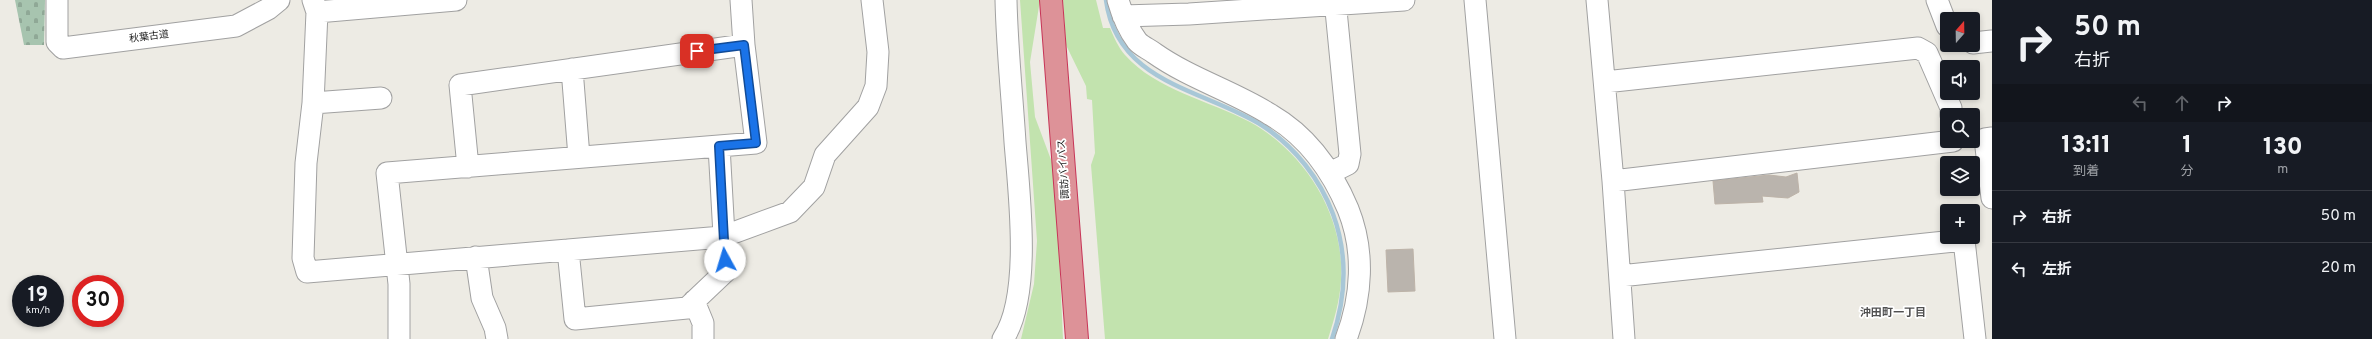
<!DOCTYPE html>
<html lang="ja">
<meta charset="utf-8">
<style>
:root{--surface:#171b24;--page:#20242c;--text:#f1f3f6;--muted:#9ea1a6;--line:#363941}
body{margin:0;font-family:Overpass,"Noto Sans JP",sans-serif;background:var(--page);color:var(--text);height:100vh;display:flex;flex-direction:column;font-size:15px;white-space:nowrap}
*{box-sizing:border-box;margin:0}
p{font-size:13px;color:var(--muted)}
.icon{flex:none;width:22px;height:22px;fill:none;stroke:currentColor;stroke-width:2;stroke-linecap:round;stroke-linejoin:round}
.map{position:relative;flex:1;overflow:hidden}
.sheet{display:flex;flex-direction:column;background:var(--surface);width:380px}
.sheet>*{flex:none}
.hud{background:#171b24;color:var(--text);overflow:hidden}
.needle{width:26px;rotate:20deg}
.controls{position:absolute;left:1940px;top:12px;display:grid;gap:8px}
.controls a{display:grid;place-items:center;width:40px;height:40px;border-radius:4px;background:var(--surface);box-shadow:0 2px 6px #0003;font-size:20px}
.speed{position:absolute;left:12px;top:275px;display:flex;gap:8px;font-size:20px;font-weight:700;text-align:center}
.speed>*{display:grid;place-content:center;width:52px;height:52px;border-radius:50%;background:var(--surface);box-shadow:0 2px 6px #0003;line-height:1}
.speed small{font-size:10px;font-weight:400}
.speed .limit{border:6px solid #d22;background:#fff;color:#111}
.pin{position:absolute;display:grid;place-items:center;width:34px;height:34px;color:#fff;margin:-17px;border-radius:8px;box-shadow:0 2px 6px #0006}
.me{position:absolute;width:44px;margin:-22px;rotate:354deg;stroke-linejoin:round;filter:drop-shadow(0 0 3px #0008)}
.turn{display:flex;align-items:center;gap:14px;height:84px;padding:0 16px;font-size:18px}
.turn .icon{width:52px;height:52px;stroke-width:2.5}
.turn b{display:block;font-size:28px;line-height:34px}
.lanes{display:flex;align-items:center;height:38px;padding:0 16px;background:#0003;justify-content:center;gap:20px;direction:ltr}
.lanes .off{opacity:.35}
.eta{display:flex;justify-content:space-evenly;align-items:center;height:68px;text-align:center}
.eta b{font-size:24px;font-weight:800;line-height:28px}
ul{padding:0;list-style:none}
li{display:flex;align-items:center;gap:12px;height:52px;padding:0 16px;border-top:1px solid var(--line)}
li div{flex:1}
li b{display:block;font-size:15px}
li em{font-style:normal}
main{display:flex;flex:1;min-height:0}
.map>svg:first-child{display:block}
.grass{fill:#c2e3ae}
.cemetery{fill:url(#cemetery-stones)}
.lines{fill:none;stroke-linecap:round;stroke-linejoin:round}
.stream{stroke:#a8c7d7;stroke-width:4.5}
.building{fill:#bab4ad;stroke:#bdb3a8}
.minor-casing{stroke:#a1a1a1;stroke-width:23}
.highway-casing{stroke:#c73557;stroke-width:24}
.minor{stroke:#fff;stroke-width:21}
.highway{stroke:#dd9298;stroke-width:22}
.route-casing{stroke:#114b97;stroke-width:10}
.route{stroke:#1a73e8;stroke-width:7}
.labels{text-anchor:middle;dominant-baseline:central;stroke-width:3.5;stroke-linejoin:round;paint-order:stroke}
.street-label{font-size:10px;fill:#1d1d1d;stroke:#fff}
.neighbourhood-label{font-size:11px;font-weight:bold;fill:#505050;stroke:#fff}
</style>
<main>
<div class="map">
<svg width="1992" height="339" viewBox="0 0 1992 339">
<defs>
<pattern id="cemetery-stones" width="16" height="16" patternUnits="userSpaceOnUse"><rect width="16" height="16" fill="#a7c4af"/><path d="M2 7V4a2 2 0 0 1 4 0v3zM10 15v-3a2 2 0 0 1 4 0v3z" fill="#8fa896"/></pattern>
</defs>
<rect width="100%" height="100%" fill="#edebe4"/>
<path class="grass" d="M1020,0H1040L1030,62L1035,117L1053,165L1056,186L1063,339H1021L1034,284L1037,241Z
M1063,0H1096L1103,28H1110C1114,37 1118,47 1125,55C1156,90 1210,101 1250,122C1305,152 1345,216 1341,280C1340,300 1334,320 1328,339H1105L1091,165L1095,153L1092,100L1087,99L1086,86L1066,45Z"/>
<path class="cemetery" d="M15,0H45L44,45H24Z"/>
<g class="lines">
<path class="stream" d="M1106,0C1117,84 1204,89 1263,126C1295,147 1320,179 1333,214C1348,255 1346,298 1332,339"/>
</g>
<path class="building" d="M1797,173L1799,192L1788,198L1762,196L1763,202L1715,204L1713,181L1769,175L1786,177Z
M1413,249L1415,291L1388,292L1386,250Z"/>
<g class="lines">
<g class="minor-casing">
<path id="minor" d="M57,0V42L63,48L236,26L268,9L279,0
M313,0L317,12L456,0
M1118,0C1122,14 1128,29 1137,41C1141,46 1149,49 1154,53C1191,79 1233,91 1271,115C1307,136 1332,171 1348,209C1365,251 1362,297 1346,339
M1475,0L1505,339
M1597,0L1613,181L1624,339
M1937,0L1947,26
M317,12L313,103L306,163L303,258L307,272L722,237L790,212L814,187L825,155L868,107L876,86L878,52L872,0
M1123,16L1189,14L1404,0
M1973,43L1992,41
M572,69L579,157
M1605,82L1918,48L1927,53L1951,108V115
M313,103L381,98
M1992,138L1985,139L1992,198
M719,146L756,143L744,45
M468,167L460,85L744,45L741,0
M1330,173L1348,164L1350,154L1335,0
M1613,181L1953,141
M476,257L482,298L495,328L497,339
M1620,276L1964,240L1975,339
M694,301L703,323V339
M399,339V284L387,173L719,146L726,271L687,308L575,319L568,250
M1003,339C1032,296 1019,193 1015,142C1012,95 1007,47 1006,0"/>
</g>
<g class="highway-casing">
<path id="highway" d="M1051,0L1077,339"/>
</g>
<use href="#minor" class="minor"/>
<use href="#highway" class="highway"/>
</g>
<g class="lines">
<g class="route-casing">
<path id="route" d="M697,51L744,45L756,143L719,146L725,260"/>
</g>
<use href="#route" class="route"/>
</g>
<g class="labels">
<g class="street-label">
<text transform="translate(149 37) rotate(-7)">秋葉古道</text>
<text transform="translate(1064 169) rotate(-94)">諏訪バイパス</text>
</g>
<g class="neighbourhood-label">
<text x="1893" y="313">沖田町一丁目</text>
</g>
</g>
</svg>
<div class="controls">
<a><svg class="needle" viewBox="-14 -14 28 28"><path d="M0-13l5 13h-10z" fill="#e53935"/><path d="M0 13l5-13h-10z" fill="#9ea1a6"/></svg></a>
<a><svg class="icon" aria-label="sound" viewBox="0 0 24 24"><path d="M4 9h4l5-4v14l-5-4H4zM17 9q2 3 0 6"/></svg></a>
<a><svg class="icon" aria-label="search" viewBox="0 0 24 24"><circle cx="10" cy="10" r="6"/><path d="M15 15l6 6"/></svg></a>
<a><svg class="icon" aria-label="layers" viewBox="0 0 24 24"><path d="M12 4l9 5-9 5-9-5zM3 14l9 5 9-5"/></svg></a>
<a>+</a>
</div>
<div class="speed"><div>19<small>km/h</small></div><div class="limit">30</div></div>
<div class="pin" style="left:697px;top:51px;background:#d93025"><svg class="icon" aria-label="arrive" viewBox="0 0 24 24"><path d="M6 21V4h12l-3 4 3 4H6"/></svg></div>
<svg class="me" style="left:725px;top:260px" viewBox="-20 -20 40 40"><circle r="19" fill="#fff"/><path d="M0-13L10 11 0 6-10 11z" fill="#1a73e8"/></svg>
</div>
<section class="sheet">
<div class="hud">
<div class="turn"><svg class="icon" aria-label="right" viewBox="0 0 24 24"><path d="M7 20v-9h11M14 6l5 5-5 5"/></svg><div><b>50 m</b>右折</div></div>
<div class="lanes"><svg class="icon off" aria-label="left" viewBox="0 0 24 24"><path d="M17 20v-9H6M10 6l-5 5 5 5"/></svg><svg class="icon off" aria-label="ahead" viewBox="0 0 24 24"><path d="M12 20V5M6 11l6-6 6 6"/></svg><svg class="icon" aria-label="right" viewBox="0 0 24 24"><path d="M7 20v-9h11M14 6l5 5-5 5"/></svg></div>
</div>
<div class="eta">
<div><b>13:11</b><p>到着</p></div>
<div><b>1</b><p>分</p></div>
<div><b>130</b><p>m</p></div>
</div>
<ul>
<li><svg class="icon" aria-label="right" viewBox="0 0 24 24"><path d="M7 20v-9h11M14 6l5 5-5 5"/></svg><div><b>右折</b></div><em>50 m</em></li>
<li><svg class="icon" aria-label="left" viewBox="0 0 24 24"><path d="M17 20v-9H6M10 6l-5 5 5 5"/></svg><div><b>左折</b></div><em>20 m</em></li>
</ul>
</section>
</main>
